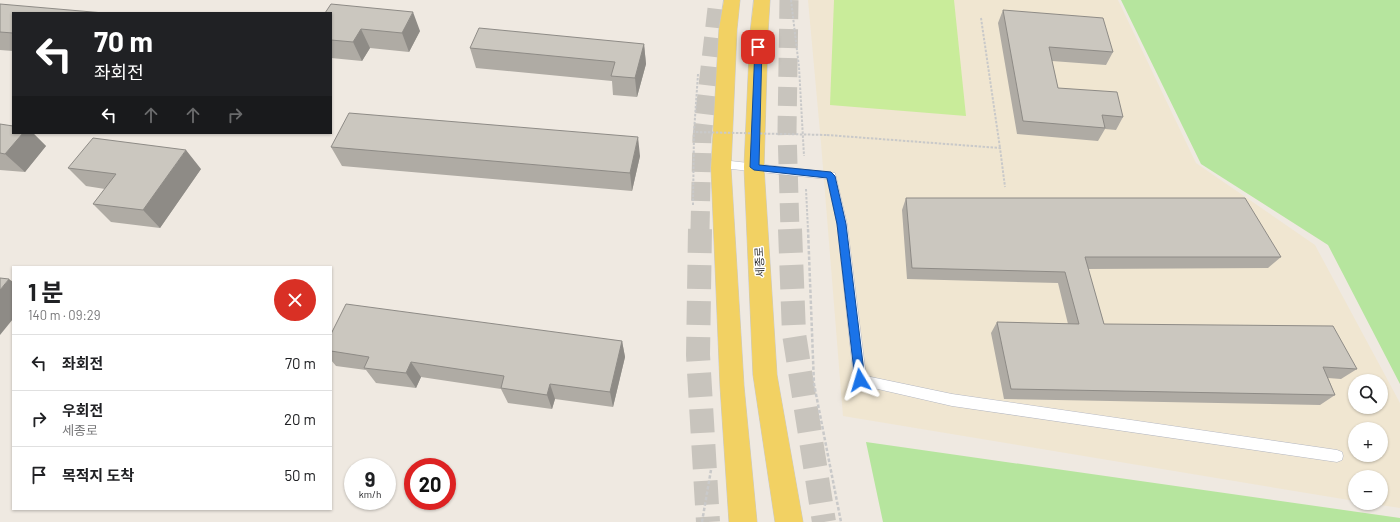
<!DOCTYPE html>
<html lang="ko">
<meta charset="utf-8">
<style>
:root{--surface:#fff;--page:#f6f6f6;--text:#202124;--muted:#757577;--line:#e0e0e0}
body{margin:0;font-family:Barlow,"Noto Sans KR",sans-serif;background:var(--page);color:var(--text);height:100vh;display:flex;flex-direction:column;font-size:15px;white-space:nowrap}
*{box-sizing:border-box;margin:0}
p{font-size:13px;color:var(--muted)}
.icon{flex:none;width:22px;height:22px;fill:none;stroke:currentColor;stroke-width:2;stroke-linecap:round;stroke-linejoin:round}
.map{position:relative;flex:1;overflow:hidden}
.side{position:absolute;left:12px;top:266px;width:320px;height:244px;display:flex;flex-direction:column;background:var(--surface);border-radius:0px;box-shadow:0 1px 3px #0004}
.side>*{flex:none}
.hud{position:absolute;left:12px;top:12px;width:320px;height:122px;border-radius:0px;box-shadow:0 1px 3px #0004;background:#202124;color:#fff;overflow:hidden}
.controls{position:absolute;left:1348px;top:374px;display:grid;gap:8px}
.controls a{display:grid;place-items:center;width:40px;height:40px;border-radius:50%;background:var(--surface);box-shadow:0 1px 3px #0004;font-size:20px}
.speed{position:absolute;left:344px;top:458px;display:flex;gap:8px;font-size:20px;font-weight:700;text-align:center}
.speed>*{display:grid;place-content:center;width:52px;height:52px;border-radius:50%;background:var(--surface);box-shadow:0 1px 3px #0004;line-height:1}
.speed small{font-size:10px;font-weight:400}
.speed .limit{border:6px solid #d22;background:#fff;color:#111}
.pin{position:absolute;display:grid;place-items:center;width:34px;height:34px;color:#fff;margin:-17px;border-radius:8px;box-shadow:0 2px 6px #0006}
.me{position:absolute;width:44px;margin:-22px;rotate:353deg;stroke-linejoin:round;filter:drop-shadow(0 0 3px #0008)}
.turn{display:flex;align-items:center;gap:14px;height:84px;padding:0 16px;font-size:18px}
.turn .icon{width:52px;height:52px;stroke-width:2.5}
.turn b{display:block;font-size:28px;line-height:34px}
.lanes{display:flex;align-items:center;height:38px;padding:0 16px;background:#0003;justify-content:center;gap:20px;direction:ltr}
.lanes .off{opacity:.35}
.round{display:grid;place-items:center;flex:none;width:42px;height:42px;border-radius:21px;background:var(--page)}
.overview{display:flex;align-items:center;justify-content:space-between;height:68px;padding:0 16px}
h1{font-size:24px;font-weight:700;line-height:30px}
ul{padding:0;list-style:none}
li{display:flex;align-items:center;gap:12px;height:56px;padding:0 16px;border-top:1px solid var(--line)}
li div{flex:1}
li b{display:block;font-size:15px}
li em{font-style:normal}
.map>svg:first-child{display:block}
.education{fill:#f0e6d1;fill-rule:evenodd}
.green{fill:#b6e59e}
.pitch{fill:#c9ec9a}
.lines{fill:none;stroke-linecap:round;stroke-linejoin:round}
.highway-tunnel-far1{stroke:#c8c4bd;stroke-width:19;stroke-dasharray:19 10;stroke-linecap:butt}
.highway-tunnel{stroke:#c8c4bd;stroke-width:24;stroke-dasharray:24 12;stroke-linecap:butt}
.lane-casing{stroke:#b4b7c1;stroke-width:1}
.primary-casing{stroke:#c9c9c9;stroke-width:1}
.path-far1{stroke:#c9c9c9;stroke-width:2;stroke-dasharray:2.5 1.5;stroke-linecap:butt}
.path{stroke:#c9c9c9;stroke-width:2.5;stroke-dasharray:3.5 2;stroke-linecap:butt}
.lane{fill:#fff;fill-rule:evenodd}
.primary{fill:#f2d163;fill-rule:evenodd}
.path-bridge{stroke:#c9c9c9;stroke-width:2;stroke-dasharray:2.5 1.5;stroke-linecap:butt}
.wall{fill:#afaba4}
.shaded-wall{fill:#8e8b86}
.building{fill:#cbc7bf;stroke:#8e8b86}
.route{fill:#1a73e8;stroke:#114b97}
.labels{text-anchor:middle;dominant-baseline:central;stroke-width:3;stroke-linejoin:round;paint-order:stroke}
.street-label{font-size:11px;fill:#2e2e2e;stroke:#fff}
</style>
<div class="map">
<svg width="1400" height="522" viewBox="0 0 1400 522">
<rect width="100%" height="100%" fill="#efe9e1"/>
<path class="education" d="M808,0H1118L1196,163L1315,245L1400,403V508L1368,503H1381V477H1355V501L843,416L821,143ZM1355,381H1381V407H1355ZM1355,429H1381V455H1355Z"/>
<path class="green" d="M1121,0H1400V384L1328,245L1201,164Z
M866,442L1400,518V522H883Z"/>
<path class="pitch" d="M834,0H954L966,116L830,105Z"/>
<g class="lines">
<path class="highway-tunnel-far1" d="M789,0L787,131L790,230
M700,230L702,137L718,0"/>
<path class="highway-tunnel" d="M700,229L698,355L708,522
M790,229L794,334L824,522"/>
<g class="lane-casing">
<path id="lane" d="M722,160L835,173L847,224L866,376L952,394L1337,450L1342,452L1343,456L1342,460L1337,462L952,406L856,384L854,380L837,224L827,179L722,168L718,167L717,164L718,161Z"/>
</g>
<g class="primary-casing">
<path id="primary" d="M724,0H740L737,29L731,168L744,386L757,522H729L720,386L711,168L719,29Z
M754,0H770L768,33L764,167L777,375L803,522H775L753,375L744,167L750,33Z"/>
</g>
<path class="path-far1" d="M791,0L799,67L804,156
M981,18L1000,148
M827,135L1000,148L1005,187
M806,189L808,230
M693,205L694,132"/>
<path class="path" d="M808,229L814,384L841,522
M702,522L711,470"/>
<use href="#lane" class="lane"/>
<use href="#primary" class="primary"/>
<path class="path-bridge" d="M698,74L694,132L827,135"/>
</g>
<path class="wall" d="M0,4L13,13V51L0,50Z
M1003,10L1113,52L1106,65L1052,61L1058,88L1123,117L1116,130L1105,129L1098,141L1017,134L998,23Z
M331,13L420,31L409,52L370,48L362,61L331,58Z
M644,44L646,64L637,97L613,95L612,81L476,68L470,48Z
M0,124L13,133H33L46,146L25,172L0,170Z
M331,147L640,156L632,191L342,166Z
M68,168L201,169L160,228L111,222L93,204L105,189L86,186Z
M906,198L1281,257L1268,268L1088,269L1104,324L1357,369L1341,379L1328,378L1335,395L1320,405L1004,399L991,333L997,322L1068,324L1058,283L907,279L902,210Z
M331,334L622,341L625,357L613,407L555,399L552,409L508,403L501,389L421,377L416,388L376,383L366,370L336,366L331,360Z"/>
<path class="shaded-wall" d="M413,12L420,31L409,52L402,33Z
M361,29L370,48L362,61L353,42Z
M644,44L646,64L637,97L635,78Z
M23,133H33L46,146L25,172L5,154Z
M638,137L640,156L632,191L630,173Z
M186,150L201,169L160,228L143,210Z
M9,279L13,282V319L0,335V290Z
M622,341L625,357L613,407L610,392Z
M411,362L421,377L416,388L406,373Z
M550,384L555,399L552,409L547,395Z"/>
<path class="building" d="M0,4L104,13H13V33L0,32Z
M331,4L413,12L402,33L361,29L353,42L331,40V13H325Z
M1003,10L1103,18L1113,52L1049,47L1058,88L1117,92L1123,117L1102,115L1105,128L1023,121Z
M479,28L644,44L635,78L611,76L615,62L470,48Z
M349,113L638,137L630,173L331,147Z
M0,124L13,126V133H23L5,154L0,153Z
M93,138L186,150L143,210L93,204L116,174L68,168Z
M906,198H1245L1281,257H1085L1104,324L1333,326L1357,369L1323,367L1335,395L1011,389L997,322L1079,324L1065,272L912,268Z
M0,278L9,279L0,290Z
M346,304L622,341L610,392L550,384L547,395L501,388L504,376L411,362L406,373L364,368L369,357L331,351V334Z"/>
<path class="route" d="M758,44L762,47L759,165L831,172L835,176L846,224L865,380L863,383L860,384L856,383L855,380L837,224L827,178L754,170L750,167L755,47Z"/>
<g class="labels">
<g class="street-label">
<text transform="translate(759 262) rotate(-93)">세종로</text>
</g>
</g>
</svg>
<div class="controls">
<a><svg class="icon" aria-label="search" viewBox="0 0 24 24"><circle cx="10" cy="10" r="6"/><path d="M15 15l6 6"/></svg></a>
<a>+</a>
<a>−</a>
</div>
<div class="speed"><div>9<small>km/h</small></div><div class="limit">20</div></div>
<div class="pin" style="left:758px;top:47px;background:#d93025"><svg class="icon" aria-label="arrive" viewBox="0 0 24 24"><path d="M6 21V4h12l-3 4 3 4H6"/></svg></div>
<svg class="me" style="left:860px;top:380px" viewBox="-20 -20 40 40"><path d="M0-17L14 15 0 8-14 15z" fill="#1a73e8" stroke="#fff" stroke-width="4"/></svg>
<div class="hud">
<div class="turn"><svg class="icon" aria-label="left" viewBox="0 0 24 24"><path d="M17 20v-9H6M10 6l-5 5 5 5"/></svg><div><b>70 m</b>좌회전</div></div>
<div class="lanes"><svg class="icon" aria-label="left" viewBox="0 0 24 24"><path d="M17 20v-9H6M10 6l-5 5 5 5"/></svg><svg class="icon off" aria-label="ahead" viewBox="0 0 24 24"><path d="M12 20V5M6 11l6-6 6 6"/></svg><svg class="icon off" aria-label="ahead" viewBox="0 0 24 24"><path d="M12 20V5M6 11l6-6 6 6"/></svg><svg class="icon off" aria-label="right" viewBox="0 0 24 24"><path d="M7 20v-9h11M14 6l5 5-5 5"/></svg></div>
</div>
<section class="side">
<div class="overview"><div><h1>1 분</h1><p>140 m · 09:29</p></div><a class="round" style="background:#d93025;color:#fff"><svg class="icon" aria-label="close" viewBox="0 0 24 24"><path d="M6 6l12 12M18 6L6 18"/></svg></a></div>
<ul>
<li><svg class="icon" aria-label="left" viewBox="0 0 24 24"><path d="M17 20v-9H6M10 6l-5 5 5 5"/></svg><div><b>좌회전</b></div><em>70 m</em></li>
<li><svg class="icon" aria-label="right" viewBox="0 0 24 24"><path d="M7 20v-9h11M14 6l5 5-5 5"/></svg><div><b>우회전</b><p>세종로</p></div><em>20 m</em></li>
<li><svg class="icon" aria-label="arrive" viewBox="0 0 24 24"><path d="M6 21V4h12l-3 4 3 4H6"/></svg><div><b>목적지 도착</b></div><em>50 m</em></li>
</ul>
</section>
</div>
